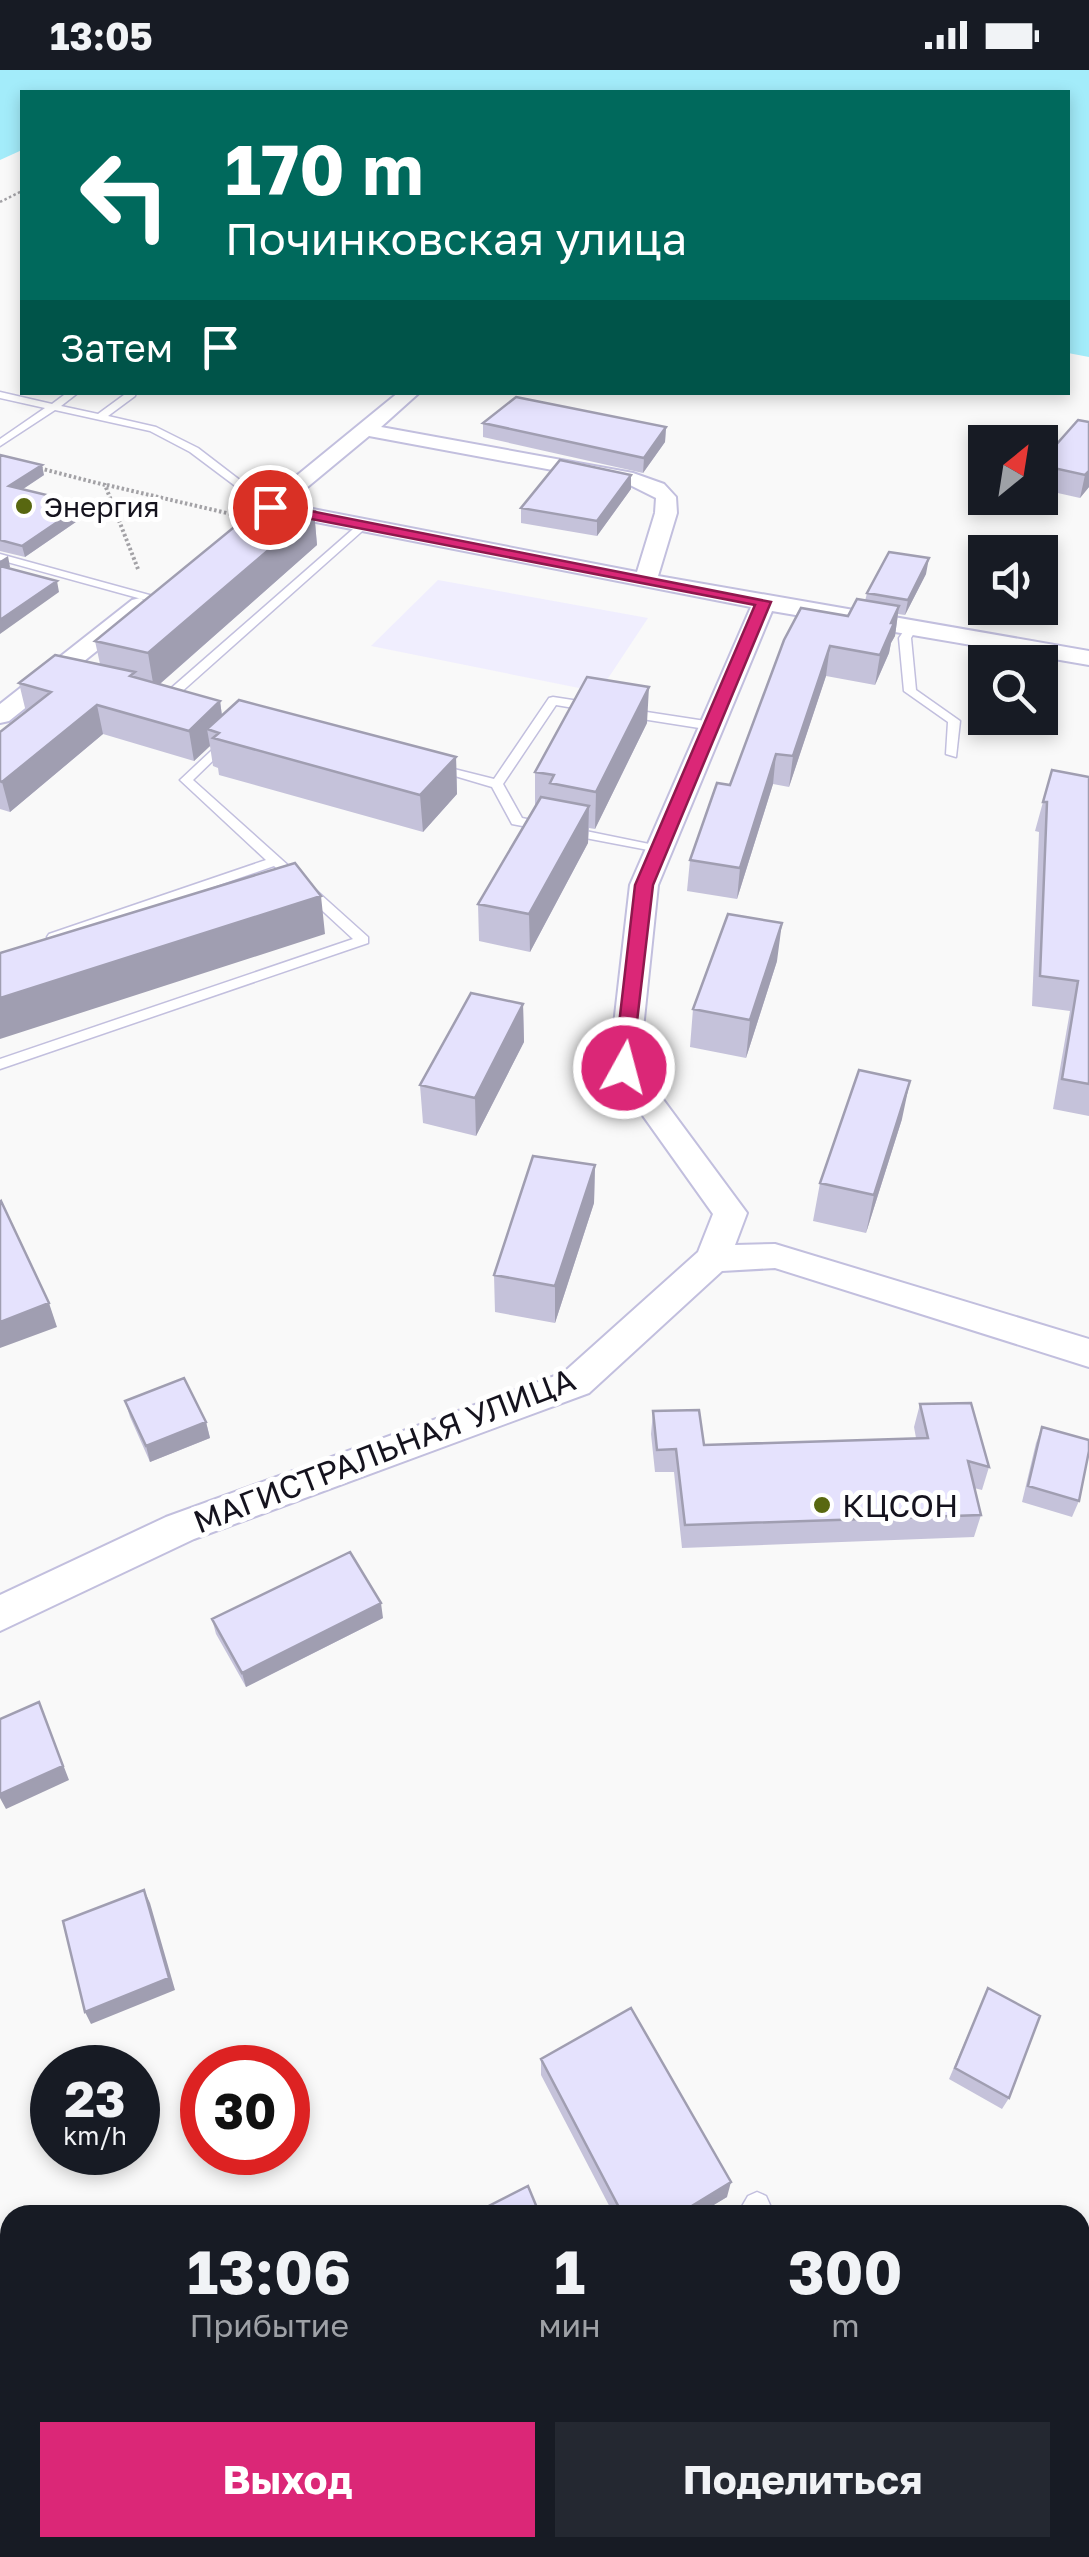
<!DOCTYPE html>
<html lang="ru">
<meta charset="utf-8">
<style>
:root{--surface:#171b24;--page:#242831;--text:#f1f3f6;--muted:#9ea1a6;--accent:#db2777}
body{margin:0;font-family:"Golos Text",sans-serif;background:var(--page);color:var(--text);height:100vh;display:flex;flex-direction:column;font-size:38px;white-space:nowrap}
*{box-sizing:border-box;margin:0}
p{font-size:32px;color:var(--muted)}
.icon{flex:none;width:55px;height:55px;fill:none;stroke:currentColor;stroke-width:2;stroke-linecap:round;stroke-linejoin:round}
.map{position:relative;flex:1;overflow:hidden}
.details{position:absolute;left:0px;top:2135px;width:1090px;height:352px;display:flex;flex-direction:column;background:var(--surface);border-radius:30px 30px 0 0;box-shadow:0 5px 15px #0003}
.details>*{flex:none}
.hud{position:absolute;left:20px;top:20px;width:1050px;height:305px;border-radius:0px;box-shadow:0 5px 15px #0003;background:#00695c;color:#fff;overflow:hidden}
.needle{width:65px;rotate:30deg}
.controls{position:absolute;left:968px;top:355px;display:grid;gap:20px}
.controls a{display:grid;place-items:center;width:90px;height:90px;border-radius:0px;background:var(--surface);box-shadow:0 5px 15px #0003;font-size:50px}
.speed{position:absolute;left:30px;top:1975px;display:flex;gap:20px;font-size:50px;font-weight:700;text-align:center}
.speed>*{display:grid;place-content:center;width:130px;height:130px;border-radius:50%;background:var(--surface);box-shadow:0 5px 15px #0003;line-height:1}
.speed small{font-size:25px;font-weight:400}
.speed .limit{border:15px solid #d22;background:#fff;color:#111}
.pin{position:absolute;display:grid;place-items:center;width:85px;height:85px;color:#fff;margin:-42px;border:5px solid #fff;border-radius:50%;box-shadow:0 2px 10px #0007}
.me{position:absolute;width:110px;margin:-55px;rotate:7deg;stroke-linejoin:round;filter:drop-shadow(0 0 8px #0008)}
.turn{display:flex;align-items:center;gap:35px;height:210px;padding:0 40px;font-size:45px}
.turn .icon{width:130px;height:130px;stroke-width:2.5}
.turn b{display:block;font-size:70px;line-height:85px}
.then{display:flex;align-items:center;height:95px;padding:0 40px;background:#0003;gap:20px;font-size:38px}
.eta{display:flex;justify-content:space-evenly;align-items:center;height:170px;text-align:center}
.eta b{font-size:60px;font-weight:700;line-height:70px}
.primary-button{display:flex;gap:20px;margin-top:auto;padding:20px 40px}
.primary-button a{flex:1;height:115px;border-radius:0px;background:var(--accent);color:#fff;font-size:40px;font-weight:700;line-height:115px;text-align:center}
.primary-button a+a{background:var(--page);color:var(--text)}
.status{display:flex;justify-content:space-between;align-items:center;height:70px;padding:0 50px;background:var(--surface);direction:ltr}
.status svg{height:28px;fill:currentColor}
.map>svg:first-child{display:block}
.built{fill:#f0eefe}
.water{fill:#a3ecfa}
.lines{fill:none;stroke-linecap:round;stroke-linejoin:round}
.lane-casing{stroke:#c2bfde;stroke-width:3}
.street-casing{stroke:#c2bfde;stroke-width:4}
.path-far2{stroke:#a3a2a6;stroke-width:2.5;stroke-dasharray:2.5 2.5;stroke-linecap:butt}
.path-far1{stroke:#a3a2a6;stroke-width:4;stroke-dasharray:2.5 2.5;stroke-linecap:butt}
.path{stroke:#a3a2a6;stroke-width:9;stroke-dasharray:8 8;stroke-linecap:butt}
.lane{fill:#fff;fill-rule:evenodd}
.street{fill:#fff;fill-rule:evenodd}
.wall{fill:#c5c2da}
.shaded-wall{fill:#a09eb1}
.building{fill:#e5e2fd;stroke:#a09eb1;stroke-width:2.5}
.route{fill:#db2777;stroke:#8e194d;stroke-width:2.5}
.poi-dot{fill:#586710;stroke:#fff;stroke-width:4}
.labels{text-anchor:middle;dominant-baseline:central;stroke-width:10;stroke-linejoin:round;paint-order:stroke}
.far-poi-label{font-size:28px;fill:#15131e;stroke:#fff;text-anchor:start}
.street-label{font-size:32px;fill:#15131e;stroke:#fff}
.poi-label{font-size:32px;fill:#15131e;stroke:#fff;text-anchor:start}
</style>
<div class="status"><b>13:05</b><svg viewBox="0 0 49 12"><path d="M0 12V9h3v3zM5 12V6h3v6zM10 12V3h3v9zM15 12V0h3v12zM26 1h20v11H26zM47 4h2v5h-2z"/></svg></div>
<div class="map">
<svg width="1089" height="2487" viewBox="0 0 1089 2487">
<rect width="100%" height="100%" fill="#f9f9f9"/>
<path class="built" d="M438,510L648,548L599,622L371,576Z"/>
<path class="water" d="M0,0H1089V287L1068,283V22H22V80L0,90Z"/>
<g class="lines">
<g class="lane-casing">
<path id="lane" d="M0,322L52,334L68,322H79L61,336L98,344L128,322H136L135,326L108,346L156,357L198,378L275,437L266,439L190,382L150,361L55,340L0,376V369L45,338L0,328Z
M360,453L369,455L169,633H161V627Z
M0,484L153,526L155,528L149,531L0,490Z
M911,555L917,558L911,568L916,620L960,651L956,687L946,684L948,652L904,621L899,568L907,556Z
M553,627L592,633L598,637L592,641L556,635L503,714L522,748L659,776L666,780L664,783L512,754L492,717L428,698L434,694L494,709L549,628Z
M627,639L712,652L718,656L712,660L623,646L621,643Z
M226,667L230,668V674L193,710L368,867V873L0,999V989L353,869L274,796L59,870H49L47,867L49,864L266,790L180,710Z
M757,2122L766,2126L770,2135L765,2145H737L748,2126Z
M598,2478H626L624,2487H596Z"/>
</g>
<g class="street-casing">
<path id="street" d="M399,322H420L381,357L633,403L664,414L676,427L677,443L658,506L1089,581V595L772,541L658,815L639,997L747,1143L735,1175L775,1174L1089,1269V1297L775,1198L722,1201L589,1323L194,1469L0,1561V1525L166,1447L563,1303L698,1182L713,1144L609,998L630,815L751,537L275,444L265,451H251L247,447L251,443ZM369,366L628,414L656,428L655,443L637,502L287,434Z
M140,528L151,535L148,540L9,651L0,653V634L132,530Z
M0,2356L10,2360V2445L0,2441Z
M10,2457V2478H56L59,2487H3L0,2477Z"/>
</g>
<path class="path-far2" d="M0,132L22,121"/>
<path class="path-far1" d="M35,397L105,415L138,499
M107,415L231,444"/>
<path class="path" d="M0,2174L10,2206
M93,2478L96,2487"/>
<use href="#lane" class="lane"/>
<use href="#street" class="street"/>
</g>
<path class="wall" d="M1089,352V417L1080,428L1040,419V393Z
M483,353L666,357L665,372L643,403L483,367Z
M0,385L44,405L23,419L86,445L25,487L0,481Z
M631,405V419L597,466L521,453V438Z
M314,441L317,475L160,614L220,631L222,646L456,687L457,724L423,762L219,705L218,698L213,696L210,676L194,691L103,664L10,742L0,739V662L26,642L19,613L100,594L95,571Z
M926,504L905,545L898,544L895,566L891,573L889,583L875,615L826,606L789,717L773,714L737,829L687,821L690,790L730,715L848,546L865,531L867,523Z
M647,653L595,759L589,758L588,773L530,882L479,871L478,834L535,737V702Z
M1089,707V1046L1053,1039L1070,941L1032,936L1039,762L1035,761L1043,732Z
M777,891L746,988L690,977L693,939Z
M523,934L524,972L476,1066L423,1053L420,1015Z
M902,1049L866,1163L813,1151L820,1113Z
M595,1095L594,1133L555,1253L495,1242L494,1205Z
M125,1331L206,1352L210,1368L150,1392L130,1347Z
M920,1334L989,1397L982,1420L974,1418L981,1445L974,1467L682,1478L674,1402H655L651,1364L653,1341L704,1375L916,1368L914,1357Z
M1042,1357L1079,1431L1072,1447L1022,1432L1036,1373Z
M383,1548L246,1617L216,1564L212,1549Z
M988,1918L1009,2028L1002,2039L949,2009Z
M541,1989L727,2127L697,2145H614L541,2005Z
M846,2478H905L893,2487H851Z"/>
<path class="shaded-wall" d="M666,357L665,372L643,403L644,388Z
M42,395L44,405L11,427L9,416Z
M1089,401V417L1080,428L1085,405Z
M631,405V419L597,466V451Z
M84,434L86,445L25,487L22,476Z
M314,441L317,475L154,619L148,583Z
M8,486L10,497L0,504V491Z
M929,488L926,504L905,545L908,530Z
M57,511L59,522L0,564V550Z
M899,536L895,566L891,573L889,583L875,615L880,585L891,553Z
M830,576L826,606L789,717L793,686Z
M649,617L647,653L595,759L596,722Z
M220,631L224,661L219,663L207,659L210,676L194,691L189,661Z
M97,635L103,664L10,742L2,712Z
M776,684L773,714L737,829L740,798Z
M456,687L457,724L423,762L420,725Z
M589,736L588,773L530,882L529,844Z
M321,826L325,864L0,969V928Z
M782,853L777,891L746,988L750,950Z
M523,934L524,972L476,1066L475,1028Z
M910,1011L902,1049L866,1163L874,1125Z
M595,1095L594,1133L555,1253V1216Z
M49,1233L57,1257L0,1278V1252Z
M206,1352L210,1368L150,1392L146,1376Z
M381,1533L383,1548L246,1617L242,1603Z
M39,1632L69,1710L6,1739L0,1728V1724Z
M144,1820L150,1833L175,1920L91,1954L85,1942Z
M731,2112L727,2127L697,2145H677Z"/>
<path class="building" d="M516,327L666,357L644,388L483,353Z
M1078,350L1089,352V401L1085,405L1040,395V393Z
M0,385L42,395L9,416L84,434L22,476L0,470Z
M560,390L631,405L597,451L521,438Z
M266,431L314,441L148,583L95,571Z
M889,482L929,488L908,530L867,523Z
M0,496L57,511L0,550Z
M857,529L899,536L891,553H894L880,585L830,576L793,686L776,684L740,798L690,790L717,713L730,715L784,570L801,538L848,546Z
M55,585L135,602L130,606L220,631L189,661L97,635L2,712L0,711V662L51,622L19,613Z
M587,607L649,617L596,722L550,713L554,705L535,702Z
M239,630L456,687L420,725L213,668L219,663L207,659Z
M1052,700L1089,707V1014L1062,1009L1078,911L1040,906L1047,732H1043Z
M541,727L589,736L529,844L478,834Z
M295,793L321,826L0,928V883Z
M728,844L782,853L750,950L693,939Z
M471,923L523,934L475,1028L420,1015Z
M859,1000L910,1011L874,1125L820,1113Z
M533,1086L595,1095L555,1216L494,1205Z
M1,1131L49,1233L0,1252V1132Z
M184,1308L206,1352L146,1376L125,1331Z
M971,1333L989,1397L968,1391L981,1445L685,1455L676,1379L657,1380L653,1341L699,1340L704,1375L928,1368L920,1334Z
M1042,1357L1089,1370V1381L1079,1431L1028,1416Z
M350,1482L381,1533L242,1603L212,1549Z
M39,1632L63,1696L0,1724V1649Z
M144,1820L169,1908L85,1942L63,1851Z
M988,1918L1040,1946L1009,2028L955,1998Z
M631,1938L731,2112L677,2145H623L541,1989Z
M528,2116L540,2145H473V2144Z
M1089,2207V2382L1080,2387V2212Z
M245,2478H366L369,2487H249Z
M857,2478H905L892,2487H862Z"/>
<path class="route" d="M270,433L771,532L653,815L631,1003L624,1005L614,998L635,815L755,535L265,440V434Z"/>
<g class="poi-dot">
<circle cx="24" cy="436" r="10"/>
<circle cx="822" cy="1435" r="10"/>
</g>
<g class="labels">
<g class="far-poi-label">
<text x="44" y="436">Энергия</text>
</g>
<g class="street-label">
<text transform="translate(384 1380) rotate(-21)">МАГИСТРАЛЬНАЯ УЛИЦА</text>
</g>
<g class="poi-label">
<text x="842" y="1435">КЦСОН</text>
</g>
</g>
</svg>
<div class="controls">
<a><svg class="needle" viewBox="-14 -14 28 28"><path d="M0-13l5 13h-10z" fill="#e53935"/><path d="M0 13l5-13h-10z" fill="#9ea1a6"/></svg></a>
<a><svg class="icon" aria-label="sound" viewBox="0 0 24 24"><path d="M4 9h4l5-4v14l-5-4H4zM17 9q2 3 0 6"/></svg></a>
<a><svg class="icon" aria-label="search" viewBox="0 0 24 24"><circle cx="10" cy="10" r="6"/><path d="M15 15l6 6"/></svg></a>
</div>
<div class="speed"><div>23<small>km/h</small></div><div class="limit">30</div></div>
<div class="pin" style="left:270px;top:437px;background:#d93025"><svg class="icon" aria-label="arrive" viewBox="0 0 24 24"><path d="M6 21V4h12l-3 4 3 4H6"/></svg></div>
<svg class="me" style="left:624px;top:998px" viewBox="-20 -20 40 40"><circle r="17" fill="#db2777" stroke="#fff" stroke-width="3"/><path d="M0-11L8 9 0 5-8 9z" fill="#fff"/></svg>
<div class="hud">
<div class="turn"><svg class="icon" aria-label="left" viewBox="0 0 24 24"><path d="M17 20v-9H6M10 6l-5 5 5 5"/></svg><div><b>170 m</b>Починковская улица</div></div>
<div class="then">Затем<svg class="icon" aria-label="arrive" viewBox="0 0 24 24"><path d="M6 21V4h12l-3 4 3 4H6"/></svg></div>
</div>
<section class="details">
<div class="eta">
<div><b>13:06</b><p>Прибытие</p></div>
<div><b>1</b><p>мин</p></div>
<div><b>300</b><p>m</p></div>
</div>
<div class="primary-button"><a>Выход</a><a>Поделиться</a></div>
</section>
</div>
